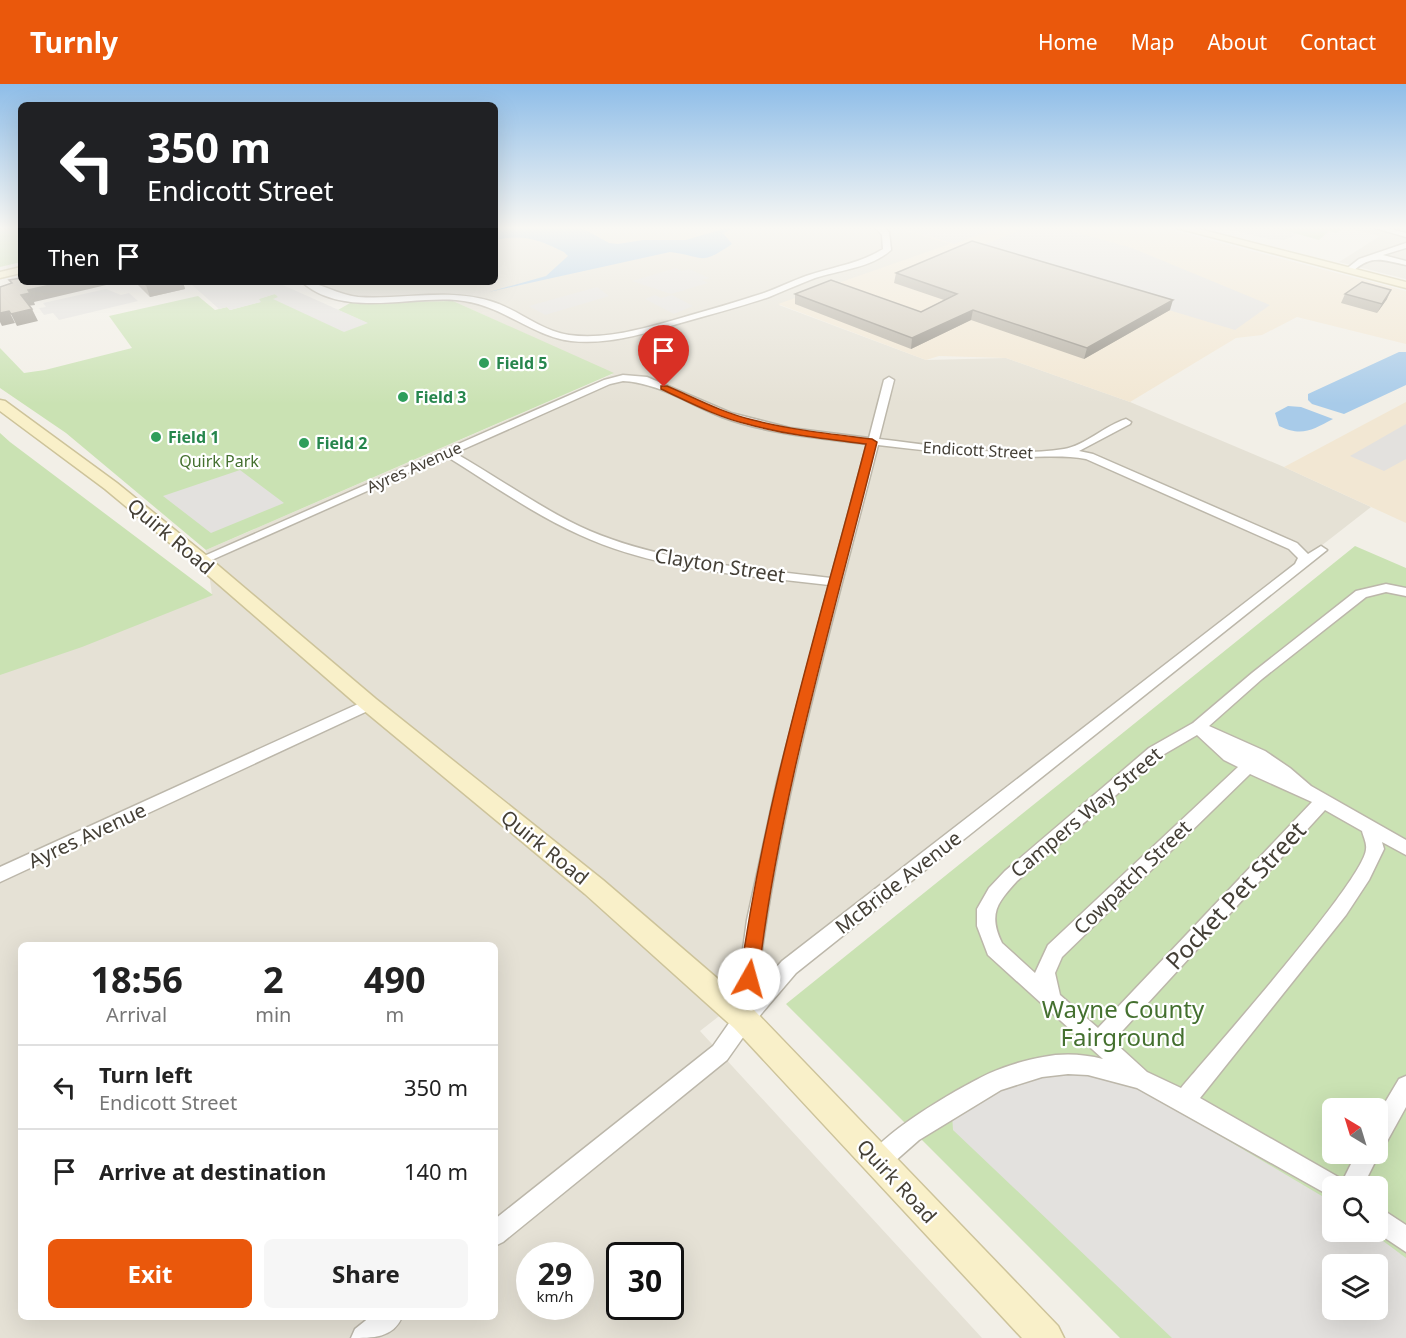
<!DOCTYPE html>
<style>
:root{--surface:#fff;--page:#f6f6f6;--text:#222;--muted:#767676;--line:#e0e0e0;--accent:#ea580c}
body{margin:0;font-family:"Noto Sans",sans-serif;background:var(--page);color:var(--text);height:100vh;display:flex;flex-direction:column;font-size:22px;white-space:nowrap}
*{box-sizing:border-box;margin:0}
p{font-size:20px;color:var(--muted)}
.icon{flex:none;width:33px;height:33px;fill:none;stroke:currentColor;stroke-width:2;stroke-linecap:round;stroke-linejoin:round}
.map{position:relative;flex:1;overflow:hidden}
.drawer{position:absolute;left:18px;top:858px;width:480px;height:378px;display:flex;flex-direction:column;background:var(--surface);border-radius:9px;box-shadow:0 6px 24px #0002}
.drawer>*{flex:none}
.guide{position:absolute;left:18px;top:18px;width:480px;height:183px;border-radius:9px;box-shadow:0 6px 24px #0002;background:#202124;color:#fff;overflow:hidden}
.needle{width:39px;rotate:322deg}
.controls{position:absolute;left:1322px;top:1014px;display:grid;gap:12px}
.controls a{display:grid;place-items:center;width:66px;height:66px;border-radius:9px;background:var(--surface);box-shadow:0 6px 24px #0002;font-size:30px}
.speed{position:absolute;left:516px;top:1158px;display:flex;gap:12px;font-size:30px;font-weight:700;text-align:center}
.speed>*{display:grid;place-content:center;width:78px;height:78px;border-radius:50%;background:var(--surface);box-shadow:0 6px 24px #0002;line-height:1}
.speed small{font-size:15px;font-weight:400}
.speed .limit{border:3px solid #111;border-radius:9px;background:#fff;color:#111}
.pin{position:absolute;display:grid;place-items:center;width:51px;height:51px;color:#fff;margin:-62px -26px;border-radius:50% 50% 50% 0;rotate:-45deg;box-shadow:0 0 6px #0007}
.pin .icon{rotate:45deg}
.me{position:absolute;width:66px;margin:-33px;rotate:7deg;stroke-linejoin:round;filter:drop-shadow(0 0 4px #0008)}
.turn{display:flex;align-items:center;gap:21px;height:126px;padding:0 30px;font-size:27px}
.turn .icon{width:78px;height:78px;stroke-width:2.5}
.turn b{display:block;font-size:42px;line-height:51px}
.then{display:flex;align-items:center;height:57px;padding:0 30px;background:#0003;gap:12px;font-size:22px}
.eta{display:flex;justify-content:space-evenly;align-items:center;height:102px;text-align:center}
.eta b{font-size:36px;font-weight:700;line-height:42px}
.primary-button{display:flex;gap:12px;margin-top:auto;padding:12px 30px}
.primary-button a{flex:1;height:69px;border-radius:9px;background:var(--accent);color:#fff;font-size:24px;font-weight:700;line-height:69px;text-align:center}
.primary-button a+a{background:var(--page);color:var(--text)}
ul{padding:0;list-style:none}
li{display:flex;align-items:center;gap:18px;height:84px;padding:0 30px;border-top:2px solid var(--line)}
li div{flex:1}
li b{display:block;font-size:22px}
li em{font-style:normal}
header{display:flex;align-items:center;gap:36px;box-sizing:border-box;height:84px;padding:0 30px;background:var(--accent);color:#fff}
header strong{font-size:28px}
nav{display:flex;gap:33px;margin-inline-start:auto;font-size:21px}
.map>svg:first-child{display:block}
.residential{fill:#e5e1d5;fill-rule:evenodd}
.commercial{fill:#f2e7d3}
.green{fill:#cae2b3;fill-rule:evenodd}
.parking{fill:#e3e1de;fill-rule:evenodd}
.water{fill:#a8cbe9}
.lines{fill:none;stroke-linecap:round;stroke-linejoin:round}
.street-casing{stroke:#bcb7aa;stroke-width:3}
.secondary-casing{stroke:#cdc39a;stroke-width:3}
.street{fill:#fff;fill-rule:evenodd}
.secondary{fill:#f9f0c9;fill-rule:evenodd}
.wall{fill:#b5afa3}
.shaded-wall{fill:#938e84}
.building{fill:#d2cbbd;stroke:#938e84;stroke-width:1.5}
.route{fill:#ea580c;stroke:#983908;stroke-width:1.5}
.leisure-dot{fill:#2e9e5b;stroke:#fff;stroke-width:2}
.labels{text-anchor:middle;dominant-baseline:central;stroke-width:4.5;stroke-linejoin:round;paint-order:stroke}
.far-leisure-label{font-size:16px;font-weight:bold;fill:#27864d;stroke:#fff;text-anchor:start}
.far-street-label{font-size:16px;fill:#443f36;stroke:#fff}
.far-park-label{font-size:16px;fill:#44702f;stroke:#fff}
.street-label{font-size:20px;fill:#443f36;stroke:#fff}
.near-street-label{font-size:24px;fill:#443f36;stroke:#fff}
.near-park-label{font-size:24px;fill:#44702f;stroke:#fff}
</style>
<header>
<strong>Turnly</strong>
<nav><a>Home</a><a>Map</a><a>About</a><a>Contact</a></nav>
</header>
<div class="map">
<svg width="1406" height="1254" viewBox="0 0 1406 1254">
<rect width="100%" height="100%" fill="#f2efe7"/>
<path class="residential" d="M495,144H898L951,160L779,221L926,276L1006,274L1130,318L1284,383L1371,423L700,947L982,1254H0V585L212,511L206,466L613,290L453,217L350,219L298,198H495ZM21,861H495V1233H21ZM530,1172H580V1222H530ZM620,1172H670V1222H620Z
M1348,144H1406V195L1339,178L1380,152Z"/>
<path class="commercial" d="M898,144H1163L1406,207V260L1297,233L1262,251L1236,254L1130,318L1006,274L939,272L926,276L778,220L950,160Z
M1406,318V439L1284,383Z"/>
<path class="green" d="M0,144H21V178L0,183Z
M1276,144H1344L1336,149L1329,147L1319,156Z
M274,210L367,239L338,226L350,219L453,217L614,289L206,466L66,349L0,304V264L24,289L45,286L132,264L109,232L198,212L215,226L227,223L230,226L260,218L258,215Z
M0,349L10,358L213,511L82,563L0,591Z
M1355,462L1406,484V1254H1120L786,920ZM1332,1024H1377V1070H1332ZM1332,1102H1377V1148H1332ZM1332,1180H1377V1226H1332Z"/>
<path class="parking" d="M902,144H998L954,160Z
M1026,144H1061L1132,164L1270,221L1235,246L970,166Z
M1235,144H1276L1298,150L1284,156L1268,155L1231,146Z
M676,184L682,187L689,185L709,194L702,196L708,199L671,210L632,197Z
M198,198H276L368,239L344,248L273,215L278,213L275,210L259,215L261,218L230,226L227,223L219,225L191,200Z
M597,203L609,212L545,231L529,222Z
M106,205L121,211L129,209L138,217L59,236L53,229L44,231L39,224L46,223L43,219Z
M655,211L661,214L672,211L693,222L674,230L645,215Z
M1406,340V375L1384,387L1350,372Z
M240,386L284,419L211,449L163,412Z
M1046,971L1085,972L1332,1118V1148H1371L1406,1174V1254H1172L953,1046L951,1015L1004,983ZM1332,1180H1377V1226H1332Z"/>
<path class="water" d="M495,144H582L609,159L618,160L643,156H686L726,144H734L723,149L732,160C698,183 705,172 670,168L489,208L546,192L568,172L564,168C537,155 525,150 495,156Z
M1399,268H1406V301L1344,330L1312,320L1308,316V310Z
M1288,322L1301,323L1333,335C1312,346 1302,353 1279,342L1275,329Z"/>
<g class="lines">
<g class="street-casing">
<path id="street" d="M876,144H884L889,148L891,166C871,184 840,186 815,194C799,200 784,207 769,213C739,223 708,231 677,240C643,250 607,261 571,257C528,251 503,220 456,216C408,212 343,234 302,198C320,198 338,211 358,213C402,216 447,204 490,217C518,225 540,247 569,251C607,256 645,244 681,234C708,226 737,218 764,209C778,204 792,197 806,192C832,183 859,180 883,165L882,151Z
M1375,144H1387L1406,149V153Z
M1406,159V164L1383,171L1406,177V181C1382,176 1372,170 1352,188L1345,186L1359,175Z
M623,291L647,293L731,329L790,344L869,354L884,296L889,293L894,296L879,355C938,362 1005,374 1064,365C1084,362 1106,341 1126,335L1131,338L1130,340L1079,367L1093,370L1297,459L1308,470L1321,462L1327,466L796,889L751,942L727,976L503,1158L495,1162V1135L713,962L734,932L747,836L777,698L829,501C746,491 658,487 580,451C533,430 490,399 446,372L205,479L201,480L195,476L604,296ZM623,297C659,299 689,320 722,333C768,350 819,354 867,360L831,494C750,484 666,479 590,447C546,428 497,393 455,369L610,300ZM878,361C921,366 964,371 1007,373C1034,374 1060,370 1086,375L1289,465L1298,474L1295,480L782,877L757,905C778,721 832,541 878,361Z
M1386,500L1406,504V512L1386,508L1366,513L1262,595L1209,642L1265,667L1290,684L1311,702L1406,756V771L1382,758L1384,765L1369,796L1346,831L1200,1014L1340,1094L1342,1098L1356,1070H1377V1065L1379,1070L1363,1102H1332V1113L1137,1004L1088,991L1068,990L1042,993L1001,1006L919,1056L886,1085L878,1088L870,1085L867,1077C878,1050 962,1002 990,989C1006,982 1026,976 1043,973C1063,969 1083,970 1103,975L988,871L977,842V825L989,804L1005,787L1149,664L1193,639L1252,589L1356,507ZM1197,651L1224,676L1238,683L1048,861L1035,889L1002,859C988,830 997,819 1017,797L1161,672ZM1250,690L1312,718L1098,944L1060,911L1055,889L1062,873ZM1325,726L1362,747C1363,752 1367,759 1366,765C1365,795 1210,969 1181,1004L1147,988L1113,957Z
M369,615L374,616L376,620L374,624L0,798V783Z
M1406,992V1023L1385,1061L1377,1064V1032L1399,995Z
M1377,1122L1406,1141V1168L1376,1148Z
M370,1233H402C393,1254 373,1254 351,1254L355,1245Z"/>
</g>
<g class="secondary-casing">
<path id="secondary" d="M1177,144H1195L1406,198V204Z
M21,183V189L0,194V188Z
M0,316L5,317L117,399L207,472L376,615L603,796L754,926L1058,1242L1064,1254H1022L734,944L585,810L362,625L195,480L105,405L0,327Z"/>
</g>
<use href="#street" class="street"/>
<use href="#secondary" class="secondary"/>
</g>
<path class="wall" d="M896,189L1170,226L1084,275L971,236L911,265L795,220V210L921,228L944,216L894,199Z
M135,198H183L185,205L150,213Z
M1345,210L1387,215L1377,229L1341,219Z"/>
<path class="shaded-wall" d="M64,198H119L34,218L35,221L27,222L21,211L28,206Z
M159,198H183L185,205L150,213L146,201Z
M1391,206L1387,215L1377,229L1382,220Z
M1173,216L1170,226L1084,275L1087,264Z
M32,225L38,237L17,242L11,230Z
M973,226L971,236L911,265L912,254Z
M9,227L15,239L2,242L0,238V229Z"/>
<path class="building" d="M972,157L1173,216L1087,264L973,226L912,254L795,210L831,196L921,228L957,210L896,189Z
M21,194V198H64L28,206L30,209L21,211L32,225L11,230L9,227L0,229V203L12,199L9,196Z
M143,198H159L146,201Z
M1362,198L1391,206L1382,220L1345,210Z"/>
<linearGradient id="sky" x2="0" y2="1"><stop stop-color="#8ebde8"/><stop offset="0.45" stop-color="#f9f8f4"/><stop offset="1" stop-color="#f9f8f4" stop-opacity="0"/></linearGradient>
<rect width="1406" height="320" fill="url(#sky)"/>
<path class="route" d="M661,302H667C695,314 723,329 753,336C792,346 832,350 872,355L877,358C833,536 779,713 758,895L755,901L749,903L743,901L740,895C764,714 820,537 866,360C826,355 786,351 747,340C717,333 689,318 661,305Z"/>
<g class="leisure-dot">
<circle cx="484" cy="279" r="6"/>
<circle cx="403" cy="313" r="6"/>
<circle cx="156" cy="353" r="6"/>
<circle cx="304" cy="359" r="6"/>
</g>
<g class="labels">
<g class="far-leisure-label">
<text x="496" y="279">Field 5</text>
<text x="415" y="313">Field 3</text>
<text x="168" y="353">Field 1</text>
<text x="316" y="359">Field 2</text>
</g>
<g class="far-street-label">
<text transform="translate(978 366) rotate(3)">Endicott Street</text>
<text transform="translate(414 383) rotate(-24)">Ayres Avenue</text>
</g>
<g class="far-park-label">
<text x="219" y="377">Quirk Park</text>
</g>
<g class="street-label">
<text transform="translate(171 452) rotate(40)">Quirk Road</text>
<text transform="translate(720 481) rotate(9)">Clayton Street</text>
<text transform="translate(1086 728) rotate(-40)">Campers Way Street</text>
<text transform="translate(87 751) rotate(-25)">Ayres Avenue</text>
<text transform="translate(545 763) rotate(39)">Quirk Road</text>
<text transform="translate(1132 793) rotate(-44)">Cowpatch Street</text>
<text transform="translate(898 798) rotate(-38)">McBride Avenue</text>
<text transform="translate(897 1097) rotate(47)">Quirk Road</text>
</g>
<g class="near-street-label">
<text transform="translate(1235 811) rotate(-47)">Pocket Pet Street</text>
</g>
<g class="near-park-label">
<text x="1123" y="924">Wayne County<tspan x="1123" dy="28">Fairground</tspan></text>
</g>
</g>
</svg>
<div class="controls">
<a><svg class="needle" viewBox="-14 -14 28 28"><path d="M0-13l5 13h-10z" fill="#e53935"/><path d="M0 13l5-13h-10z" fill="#767676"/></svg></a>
<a><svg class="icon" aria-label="search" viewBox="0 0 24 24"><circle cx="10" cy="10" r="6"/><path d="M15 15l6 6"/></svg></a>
<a><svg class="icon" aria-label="layers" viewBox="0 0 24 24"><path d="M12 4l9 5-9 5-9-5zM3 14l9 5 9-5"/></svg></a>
</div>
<div class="speed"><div>29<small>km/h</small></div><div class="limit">30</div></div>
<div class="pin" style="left:664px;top:303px;background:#d93025"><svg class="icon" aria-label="arrive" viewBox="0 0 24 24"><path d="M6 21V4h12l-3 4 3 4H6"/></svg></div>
<svg class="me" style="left:749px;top:895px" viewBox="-20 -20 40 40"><circle r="19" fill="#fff"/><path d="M0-13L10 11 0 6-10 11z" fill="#ea580c"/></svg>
<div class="guide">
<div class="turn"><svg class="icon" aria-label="left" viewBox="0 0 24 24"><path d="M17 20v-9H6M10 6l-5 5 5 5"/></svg><div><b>350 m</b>Endicott Street</div></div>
<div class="then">Then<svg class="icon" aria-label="arrive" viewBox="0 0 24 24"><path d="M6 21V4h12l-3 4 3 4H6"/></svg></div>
</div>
<section class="drawer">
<div class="eta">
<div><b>18:56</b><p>Arrival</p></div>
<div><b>2</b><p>min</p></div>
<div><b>490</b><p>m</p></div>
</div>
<ul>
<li><svg class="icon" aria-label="left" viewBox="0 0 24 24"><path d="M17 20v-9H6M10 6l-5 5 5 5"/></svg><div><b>Turn left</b><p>Endicott Street</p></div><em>350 m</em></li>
<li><svg class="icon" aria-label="arrive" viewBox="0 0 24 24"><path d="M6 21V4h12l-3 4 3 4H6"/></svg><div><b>Arrive at destination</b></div><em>140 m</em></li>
</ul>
<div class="primary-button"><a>Exit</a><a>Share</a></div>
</section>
</div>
